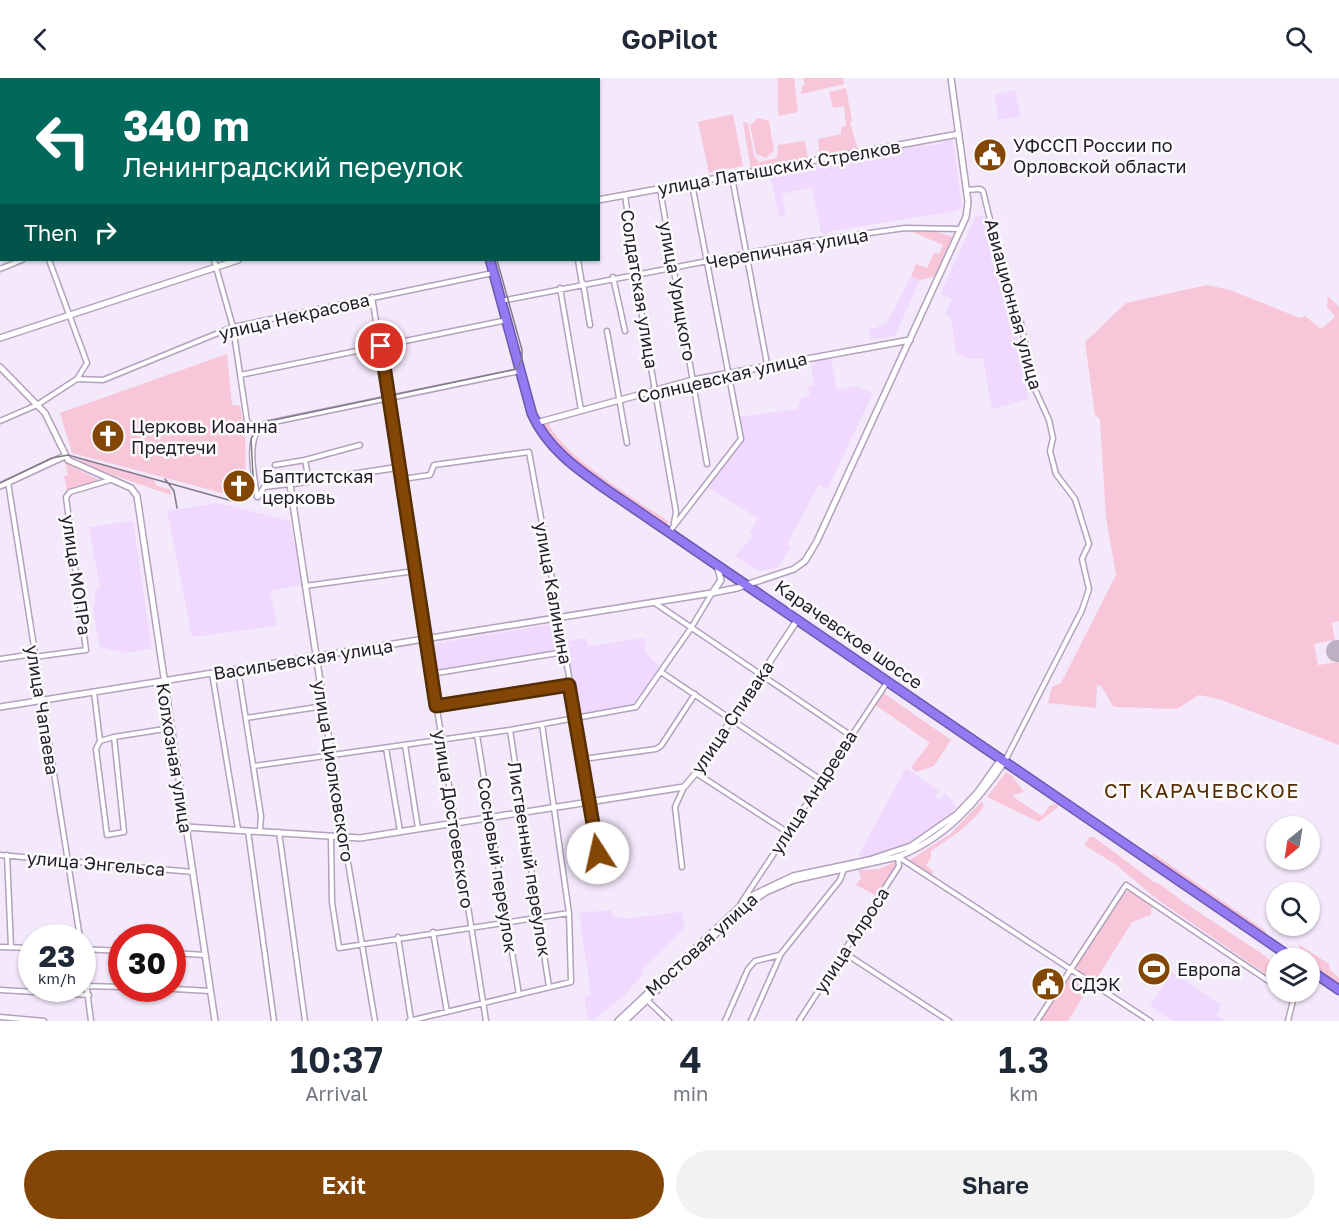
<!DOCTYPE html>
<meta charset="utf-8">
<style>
:root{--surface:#fff;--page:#f2f2f3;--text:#1f2937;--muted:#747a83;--accent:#834605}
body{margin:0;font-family:"Golos Text",sans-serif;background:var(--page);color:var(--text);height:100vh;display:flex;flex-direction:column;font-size:22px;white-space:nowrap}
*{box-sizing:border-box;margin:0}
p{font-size:20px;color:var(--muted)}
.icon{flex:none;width:33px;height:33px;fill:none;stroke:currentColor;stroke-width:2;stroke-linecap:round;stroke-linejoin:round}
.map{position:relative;height:943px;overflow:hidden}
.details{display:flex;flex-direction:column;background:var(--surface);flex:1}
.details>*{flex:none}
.banner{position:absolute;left:0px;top:0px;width:600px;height:183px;box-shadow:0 2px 4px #0004;background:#00695c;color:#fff;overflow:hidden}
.needle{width:39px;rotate:210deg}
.buttons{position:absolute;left:1266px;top:738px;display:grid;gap:12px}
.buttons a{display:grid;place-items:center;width:54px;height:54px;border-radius:50%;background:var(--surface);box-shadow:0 2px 4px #0004;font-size:30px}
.speed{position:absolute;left:18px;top:846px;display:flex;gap:12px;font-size:30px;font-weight:700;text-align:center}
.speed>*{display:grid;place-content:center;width:78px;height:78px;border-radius:50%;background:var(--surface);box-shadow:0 2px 4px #0004;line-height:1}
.speed small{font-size:15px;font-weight:400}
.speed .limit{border:9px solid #d22;background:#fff;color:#111}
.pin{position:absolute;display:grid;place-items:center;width:51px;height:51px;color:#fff;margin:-26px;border:3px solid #fff;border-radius:50%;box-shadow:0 2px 6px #0007}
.me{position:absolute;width:66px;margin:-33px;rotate:350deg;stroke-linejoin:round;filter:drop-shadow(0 0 4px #0008)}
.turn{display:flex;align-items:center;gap:21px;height:126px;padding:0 24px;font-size:27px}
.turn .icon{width:78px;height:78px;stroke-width:2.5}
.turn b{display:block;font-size:42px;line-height:51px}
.then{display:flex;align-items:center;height:57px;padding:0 24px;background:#0003;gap:12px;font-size:22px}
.eta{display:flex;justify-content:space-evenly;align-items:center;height:102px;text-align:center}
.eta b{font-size:36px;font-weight:600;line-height:42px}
.primary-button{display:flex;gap:12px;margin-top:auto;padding:12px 24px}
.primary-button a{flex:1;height:69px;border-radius:36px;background:var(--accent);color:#fff;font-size:24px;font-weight:600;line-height:69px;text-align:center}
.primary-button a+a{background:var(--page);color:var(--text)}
header{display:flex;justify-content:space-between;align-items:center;height:78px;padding:0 24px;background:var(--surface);font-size:27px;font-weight:600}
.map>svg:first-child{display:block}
.built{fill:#f0d9ff}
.green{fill:#f8c6d9}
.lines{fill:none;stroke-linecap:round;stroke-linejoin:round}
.runway{stroke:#bbb1c2;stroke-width:22}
.street-casing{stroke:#b3a1be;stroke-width:7}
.secondary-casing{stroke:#b3a1be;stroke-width:8}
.primary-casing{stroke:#6c59ac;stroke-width:9}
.highway-casing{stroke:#6c59ac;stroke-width:11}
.street{stroke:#fff;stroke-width:4}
.secondary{stroke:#fff;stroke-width:5}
.primary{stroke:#beaff7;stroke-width:6}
.highway{stroke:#9379f2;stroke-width:8}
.tram{stroke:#827988;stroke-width:1.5}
.route-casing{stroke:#552e03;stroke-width:15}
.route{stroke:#834605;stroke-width:10}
.labels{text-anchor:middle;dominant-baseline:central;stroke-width:5;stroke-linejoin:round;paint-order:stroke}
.poi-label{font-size:18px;fill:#241d29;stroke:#fbfbfb;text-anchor:start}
.street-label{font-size:18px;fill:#241d29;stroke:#fbfbfb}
.neighbourhood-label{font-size:20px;letter-spacing:1.5px;fill:#572d03;stroke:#fbfbfb}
</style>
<header><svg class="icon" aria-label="back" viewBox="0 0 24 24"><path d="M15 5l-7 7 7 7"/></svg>GoPilot<svg class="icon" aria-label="search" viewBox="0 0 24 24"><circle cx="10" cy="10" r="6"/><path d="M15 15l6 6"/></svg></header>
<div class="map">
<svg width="1339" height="943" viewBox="0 0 1339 943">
<rect width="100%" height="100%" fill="#f4e9fb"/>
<path class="built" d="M1015,12L1021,38L999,42L994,17Z
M950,61L953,63L962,128L958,133L831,153L825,157L821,155L812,109L782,116L786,137L779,139L770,97L921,66L922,68L939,66Z
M976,138H985L1019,265L1029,321L992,331L983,280L969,281L956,275L951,240L945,236L952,221L940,216Z
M911,198L920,202L895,258L871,262L868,245L871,250L878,251L879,247L886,246Z
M831,279L837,312L855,308L873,315L828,410L819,407L787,466L791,470L777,490L758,493L735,478L753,458L750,454L758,440L708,410L743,360L738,339L798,331L801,320L810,318L808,309L814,307L811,288L815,287L814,282Z
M218,425L290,443L302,507L270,513L277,548L192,559L167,433Z
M133,443L152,571L124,575L100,569L93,534L96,511L100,510L89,449Z
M558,545L563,574L436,594L432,566Z
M586,560L588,568L645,560L646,575L659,588L635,628L576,638L564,564Z
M906,690L939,713L935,718L939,722L945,715L957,729L931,753L898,771L862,781L859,776Z
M611,832L613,838L622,841L681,834L685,850L641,893L643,896L624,918L592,943L588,940L584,919L591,917L579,835Z
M1172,894L1222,927L1216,937L1225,943H1173L1150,928Z"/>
<path class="green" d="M777,0H794L798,34L779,38C776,25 779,13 777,0Z
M803,0H843L844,6L801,16L802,8L805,7Z
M846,10L852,43L850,44L858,72L820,79L818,61L841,56V49L846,48L844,28L833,30L829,14Z
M733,36L743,88L709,95L698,44Z
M758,40L769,43L774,73L766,80L756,76L750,47Z
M743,44L748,45L754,78L759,84L777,80L778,67L805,63L808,81L751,92Z
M908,152H930L951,158L953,161L937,198L920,202L911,198L916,186L927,190L934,175L939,176L943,167Z
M1207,207L1230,212L1300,240L1305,238L1321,251L1335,239L1327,229L1328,218L1339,229V543L1332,545L1335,562L1314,566L1318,587L1339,584V667L1219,621L1199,617L1177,631L1117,629L1113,628L1101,608L1097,607L1096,630L1048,625L1052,609L1061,605L1116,497L1106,440L1100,341L1095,337L1085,264L1126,225Z
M227,276L232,327L240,328C247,359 248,390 241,420L72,375L60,335Z
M548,345C563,378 637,422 669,444L666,448C632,424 560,383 543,347Z
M75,380L153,401L157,408L170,411L171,417L104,394Z
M65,385L100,402L67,414L64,398L68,397Z
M882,614L951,662L934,688L916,694L911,689L930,665L874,626Z
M1006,694L1012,698L1024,714L1012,718L1042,738L1050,727L1057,726L1058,729L1039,744L987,719Z
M982,723L984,728C970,748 950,760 931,773V780L926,787L933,793L932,797L912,786L910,782L950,756Z
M1090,759H1094L1154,804L1160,806L1185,825L1267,879L1272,887L1276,886V903L1158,822L1115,786L1084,767Z
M1153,775L1266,853L1263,856L1152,778Z
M895,784L896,787L877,818L856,807L861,800L858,792L879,791Z
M1131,813L1152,827L1151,837L1132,844L1094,905L1077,893L1076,889L1124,815Z
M1298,866L1329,886L1330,892L1339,900V909L1310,888V880H1303Z
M1077,898L1090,907L1068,943H1041L1068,900Z"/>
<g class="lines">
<path class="runway" d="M1337,573H1339"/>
<g class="street-casing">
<path id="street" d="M146,0L147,2
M356,0V2
M432,0L433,2
M345,2L353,0
M0,46L2,51
M732,99L767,286
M660,111L707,386
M966,112L980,111L983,113L1006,207L1021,245L1034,309L1049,342L1053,360L1050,373L1056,396L1075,421L1089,466L1082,481L1089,511L1082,532L1005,683
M625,117L639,220L676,434L674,445
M49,182L87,285L77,301
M214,182L233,249L247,343L256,352
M578,182L582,206
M0,191L22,182
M613,199L625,253
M583,205L590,247
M560,210L581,332
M372,219L400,389
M501,223L806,164L905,150L961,151
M607,253L627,365
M240,297L507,242
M0,343L37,327L77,301L103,302L233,249L493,195
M275,387L305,382
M402,401L430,397L434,387L529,374L559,539L602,797
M309,403L305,382L360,367
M8,404L80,860
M257,419C255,398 244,360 264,346L520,293
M258,419L264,409L290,406
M670,453L741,361L692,106
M305,508L415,493
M655,525L850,657
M426,561L486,943
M34,579L86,572L66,419L70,414L110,402
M0,581L34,576
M238,591L261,738L260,752
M661,594L821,702
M212,595L238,751
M431,596L564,574
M94,614L100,663L96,671L107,757L124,754L114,659L171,650
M436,628L569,607
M246,640L324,628
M510,652L549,909
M477,657L519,917
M100,663L114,659
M405,667L418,750
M386,670L400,753
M583,681L656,671L661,668L695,616
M254,688L510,652L636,629L691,550L712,515
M696,695L787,754
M248,753L274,943
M279,754L305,943
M331,760L332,824L339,870L569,835
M344,761L375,943
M0,777L193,794
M7,777L11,869
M897,778L1150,943
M682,789L675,729L684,709
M741,825L888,603
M433,854L447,934
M398,859L411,942
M0,869L32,870
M82,871L122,873
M82,873L91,943
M843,874L949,943
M172,875L205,877
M88,908L122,909
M157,910L210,913
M0,912L89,917
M1284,914L1293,919
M646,921L669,943
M0,939L44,943
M409,943L571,904L569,835L542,646
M725,943L748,891L755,883L780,877L840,802L844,791
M751,943L780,878
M799,943L899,788L898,780
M1037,943L1126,807L1276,908
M1288,943L1295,914"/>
</g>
<g class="secondary-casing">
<path id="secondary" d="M598,122L959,56
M0,260L238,182
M0,289L45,335L68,382L131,410L137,418L215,943
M536,345L693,302L910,262
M0,408L65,378
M713,514L721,502L717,487
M0,629L712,515L737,510L794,491L805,483L817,463L966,139L968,124L951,0
M186,749L360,760L684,709L696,695L798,541
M344,761L290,406L400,389L426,561
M618,943L751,818L793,798L869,782L911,768L957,736L977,715L1001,681
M625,943L743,830L766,814L794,802L897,779C945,761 977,724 1005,683"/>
</g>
<g class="primary-casing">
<path id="primary" d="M286,2L291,0
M303,2L309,0
M0,110H2
M0,116L2,115"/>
</g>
<g class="highway-casing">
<path id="highway" d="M443,0L444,2
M490,182L532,336C547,370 577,391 607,412L1292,880
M1310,892L1339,912"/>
</g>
<use href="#street" class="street"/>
<use href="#secondary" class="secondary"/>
<use href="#primary" class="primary"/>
<use href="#highway" class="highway"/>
<path class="tram" d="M450,0V2
M165,401L174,413L177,430
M0,405L52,380L68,377L236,424L246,423L254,415L251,361L260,345L517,291L522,280V272L497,182"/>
</g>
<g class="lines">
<g class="route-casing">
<path id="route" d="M381,268L436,628L569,607L598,775"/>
</g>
<use href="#route" class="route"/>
</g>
<defs>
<g id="civic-disc" transform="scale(1.725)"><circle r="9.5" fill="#834605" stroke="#fbfbfb"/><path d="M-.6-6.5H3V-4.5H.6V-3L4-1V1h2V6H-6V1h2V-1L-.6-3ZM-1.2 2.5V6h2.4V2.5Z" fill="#fff"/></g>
<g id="church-disc" transform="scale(1.725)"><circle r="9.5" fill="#834605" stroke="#fbfbfb"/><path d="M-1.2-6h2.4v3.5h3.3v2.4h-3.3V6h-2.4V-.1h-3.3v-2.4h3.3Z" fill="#fff"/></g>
<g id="stadium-disc" transform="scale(1.725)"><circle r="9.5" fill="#834605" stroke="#fbfbfb"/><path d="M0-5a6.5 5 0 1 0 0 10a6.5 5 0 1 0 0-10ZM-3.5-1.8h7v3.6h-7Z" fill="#fff"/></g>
</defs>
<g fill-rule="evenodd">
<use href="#civic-disc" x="990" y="77"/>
<use href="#church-disc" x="108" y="358"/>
<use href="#church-disc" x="239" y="408"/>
<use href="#stadium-disc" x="1154" y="891"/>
<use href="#civic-disc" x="1048" y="906"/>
</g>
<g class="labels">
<g class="poi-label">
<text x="1013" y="67">УФССП России по<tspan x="1013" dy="21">Орловской области</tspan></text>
<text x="131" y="348">Церковь Иоанна<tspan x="131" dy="21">Предтечи</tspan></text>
<text x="262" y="398">Баптистская<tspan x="262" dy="21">церковь</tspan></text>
<text x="1177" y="891">Европа</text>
<text x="1071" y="906">СДЭК</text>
</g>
<g class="street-label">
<text transform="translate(779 89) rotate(-10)">улица Латышских Стрелков</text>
<text transform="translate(787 170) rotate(-10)">Черепичная улица</text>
<text transform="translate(640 211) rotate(81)">Солдатская улица</text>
<text transform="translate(678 213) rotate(80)">улица Урицкого</text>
<text transform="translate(1014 226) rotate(75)">Авиационная улица</text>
<text transform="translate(294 238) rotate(-13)">улица Некрасова</text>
<text transform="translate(722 299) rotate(-13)">Солнцевская улица</text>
<text transform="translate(77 497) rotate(82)">улица МОПРа</text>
<text transform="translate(554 515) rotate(80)">улица Калинина</text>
<text transform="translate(849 556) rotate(35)">Карачевское шоссе</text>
<text transform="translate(303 581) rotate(-9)">Васильевская улица</text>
<text transform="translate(43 632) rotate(81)">улица Чапаева</text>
<text transform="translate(732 639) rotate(-56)">улица Спивака</text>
<text transform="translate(175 680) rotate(81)">Колхозная улица</text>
<text transform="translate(334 693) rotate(81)">улица Циолковского</text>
<text transform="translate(813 714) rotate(-57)">улица Андреева</text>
<text transform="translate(454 741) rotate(81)">улица Достоевского</text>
<text transform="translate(530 781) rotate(81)">Лиственный переулок</text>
<text transform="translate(96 785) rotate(5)">улица Энгельса</text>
<text transform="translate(498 787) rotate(81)">Сосновый переулок</text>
<text transform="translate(851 862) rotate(-57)">улица Алроса</text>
<text transform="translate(701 866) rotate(-42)">Мостовая улица</text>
</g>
<g class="neighbourhood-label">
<text x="1202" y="712">СТ КАРАЧЕВСКОЕ</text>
</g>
</g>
</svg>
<div class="buttons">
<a><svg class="needle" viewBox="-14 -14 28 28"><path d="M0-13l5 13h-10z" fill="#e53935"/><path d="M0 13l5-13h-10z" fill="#747a83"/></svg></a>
<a><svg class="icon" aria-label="search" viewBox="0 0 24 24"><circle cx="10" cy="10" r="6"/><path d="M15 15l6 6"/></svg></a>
<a><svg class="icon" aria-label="layers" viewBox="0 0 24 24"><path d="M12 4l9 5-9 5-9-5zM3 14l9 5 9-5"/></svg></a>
</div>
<div class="speed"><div>23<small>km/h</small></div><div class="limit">30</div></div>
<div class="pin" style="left:381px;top:268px;background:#d93025"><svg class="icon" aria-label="arrive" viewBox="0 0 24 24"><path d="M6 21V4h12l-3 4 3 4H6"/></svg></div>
<svg class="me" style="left:598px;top:775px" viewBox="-20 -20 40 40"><circle r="19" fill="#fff"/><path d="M0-13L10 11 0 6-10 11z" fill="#834605"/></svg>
<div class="banner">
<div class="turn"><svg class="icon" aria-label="left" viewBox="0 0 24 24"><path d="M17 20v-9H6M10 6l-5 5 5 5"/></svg><div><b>340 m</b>Ленинградский переулок</div></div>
<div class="then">Then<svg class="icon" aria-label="right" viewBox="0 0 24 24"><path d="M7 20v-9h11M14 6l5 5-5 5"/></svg></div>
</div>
</div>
<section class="details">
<div class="eta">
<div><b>10:37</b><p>Arrival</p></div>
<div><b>4</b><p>min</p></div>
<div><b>1.3</b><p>km</p></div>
</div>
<div class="primary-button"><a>Exit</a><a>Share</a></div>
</section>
